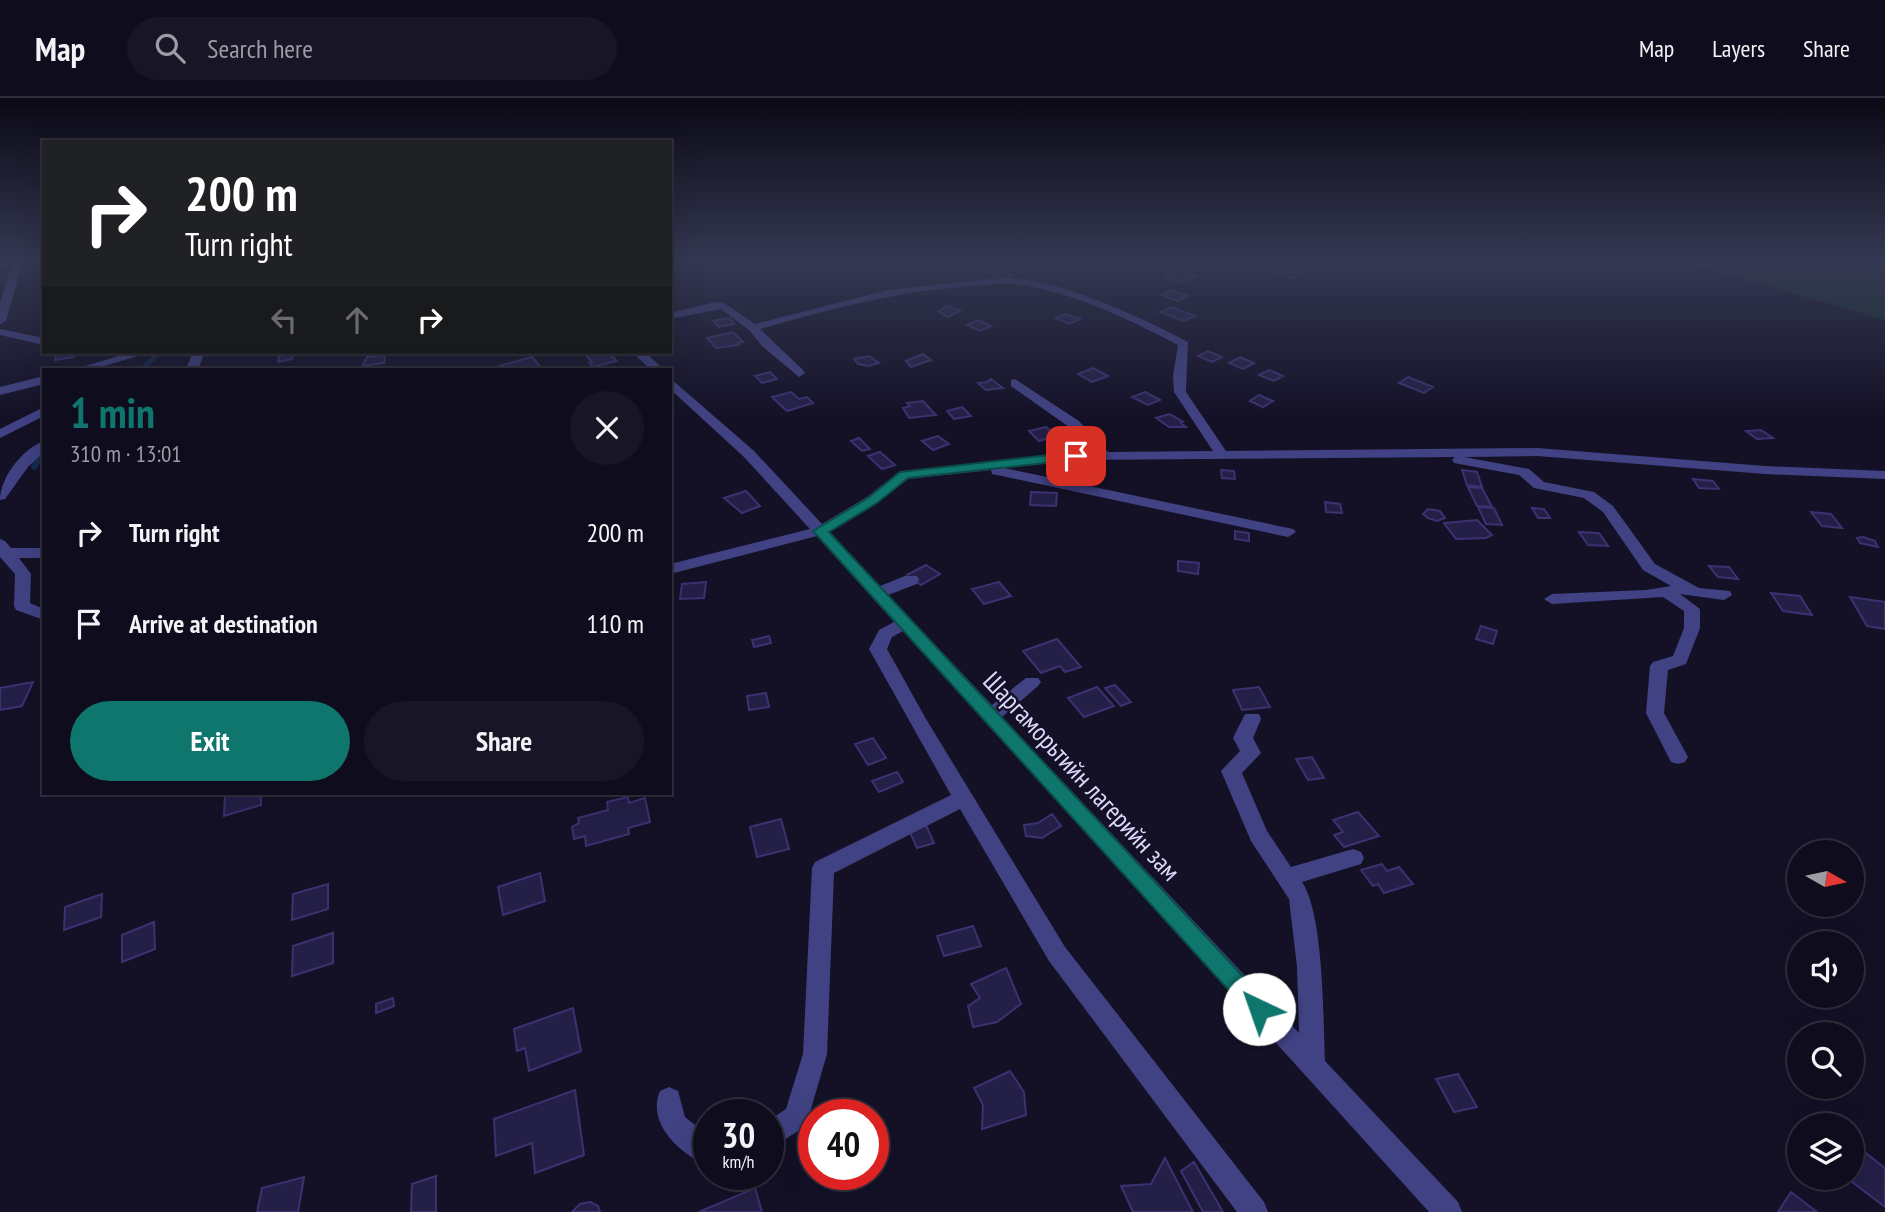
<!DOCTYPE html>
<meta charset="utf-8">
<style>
:root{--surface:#0f0d1d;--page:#181626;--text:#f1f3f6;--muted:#9b9ca4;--line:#2f2d3b;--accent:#0f766e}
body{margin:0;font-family:"PT Sans Narrow",sans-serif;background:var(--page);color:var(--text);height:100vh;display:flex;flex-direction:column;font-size:26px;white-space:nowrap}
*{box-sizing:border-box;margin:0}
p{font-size:23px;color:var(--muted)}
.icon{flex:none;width:38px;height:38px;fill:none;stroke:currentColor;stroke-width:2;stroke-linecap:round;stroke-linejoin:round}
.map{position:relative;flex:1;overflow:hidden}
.drawer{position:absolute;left:42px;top:270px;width:630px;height:427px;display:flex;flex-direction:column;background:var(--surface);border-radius:0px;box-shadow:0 7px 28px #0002,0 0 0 2px var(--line)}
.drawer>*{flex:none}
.top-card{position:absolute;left:42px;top:42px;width:630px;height:214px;border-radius:0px;box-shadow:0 7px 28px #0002,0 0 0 2px var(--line);background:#202124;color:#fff;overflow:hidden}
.needle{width:46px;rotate:99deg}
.buttons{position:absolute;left:1787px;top:742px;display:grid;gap:14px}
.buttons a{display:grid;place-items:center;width:77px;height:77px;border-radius:50%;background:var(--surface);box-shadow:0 7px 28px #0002,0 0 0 2px var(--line);font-size:35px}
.speed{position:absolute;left:693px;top:1001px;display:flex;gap:14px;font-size:35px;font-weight:700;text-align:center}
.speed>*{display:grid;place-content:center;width:91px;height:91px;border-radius:50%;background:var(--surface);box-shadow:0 7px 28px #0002,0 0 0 2px var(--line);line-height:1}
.speed small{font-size:18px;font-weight:400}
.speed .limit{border:10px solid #d22;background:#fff;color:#111}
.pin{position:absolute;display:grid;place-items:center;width:60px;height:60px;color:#fff;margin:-30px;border-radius:14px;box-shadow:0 4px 10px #0006}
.me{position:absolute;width:77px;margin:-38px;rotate:318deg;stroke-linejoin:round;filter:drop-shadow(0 0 5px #0008)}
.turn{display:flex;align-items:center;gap:24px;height:147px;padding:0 28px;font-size:32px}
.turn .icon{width:91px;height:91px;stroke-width:2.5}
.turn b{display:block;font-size:49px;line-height:60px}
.lanes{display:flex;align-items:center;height:66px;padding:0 28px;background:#0003;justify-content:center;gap:35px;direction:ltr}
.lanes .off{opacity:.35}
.round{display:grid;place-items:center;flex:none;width:74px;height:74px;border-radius:37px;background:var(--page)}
.overview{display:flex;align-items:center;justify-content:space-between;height:119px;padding:0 28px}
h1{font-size:42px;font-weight:800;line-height:52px;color:var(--accent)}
.action{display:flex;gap:14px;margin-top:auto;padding:14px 28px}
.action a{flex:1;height:80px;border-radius:42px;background:var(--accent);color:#fff;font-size:28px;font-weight:800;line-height:80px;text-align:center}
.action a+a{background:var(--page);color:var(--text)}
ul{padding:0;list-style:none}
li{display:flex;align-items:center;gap:21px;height:91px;padding:0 28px}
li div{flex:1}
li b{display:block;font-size:26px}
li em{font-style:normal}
header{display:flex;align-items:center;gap:42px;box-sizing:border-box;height:98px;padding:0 35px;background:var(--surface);border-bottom:2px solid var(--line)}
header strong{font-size:33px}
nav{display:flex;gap:38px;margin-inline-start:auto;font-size:24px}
.search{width:490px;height:63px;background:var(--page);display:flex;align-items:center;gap:18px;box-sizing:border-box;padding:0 24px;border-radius:38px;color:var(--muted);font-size:26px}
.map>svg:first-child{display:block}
.green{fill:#15302d}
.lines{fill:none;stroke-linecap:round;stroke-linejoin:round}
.stream-far1{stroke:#122b4a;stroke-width:4.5}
.stream{stroke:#122b4a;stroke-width:6}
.building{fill:#241f47;stroke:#3a3271;stroke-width:2}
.minor{fill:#404283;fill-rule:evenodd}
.route{fill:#0f766e;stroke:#0a4d48;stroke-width:2}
.labels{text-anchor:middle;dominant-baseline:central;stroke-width:5;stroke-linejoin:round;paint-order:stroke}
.street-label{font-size:26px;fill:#dbdafd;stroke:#141127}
</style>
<header>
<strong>Map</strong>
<div class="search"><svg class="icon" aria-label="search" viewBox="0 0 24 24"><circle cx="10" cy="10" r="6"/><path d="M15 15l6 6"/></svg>Search here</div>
<nav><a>Map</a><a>Layers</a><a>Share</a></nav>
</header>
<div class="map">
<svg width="1885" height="1114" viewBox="0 0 1885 1114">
<rect width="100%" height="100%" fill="#141127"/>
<path class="green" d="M1682,163H1885V222Z"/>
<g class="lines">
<path class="stream-far1" d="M142,271L159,255"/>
<path class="stream" d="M34,369L44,354"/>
</g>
<path class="building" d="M1280,166L1303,176L1290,180L1267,170Z
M984,169H990L1012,177L1003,181L979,171Z
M1179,172L1196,178L1181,185L1164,179Z
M1172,192L1188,198L1177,203L1162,197Z
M948,208L960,213L947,219L938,213Z
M1171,209L1195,218L1184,223L1160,214Z
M1066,216L1080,221L1069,226L1056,220Z
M730,220L734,226L719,229L713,223Z
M978,222L991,228L980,233L967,227Z
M733,234L743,244L738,245L739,247L716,250L707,240Z
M1208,253L1222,259L1212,264L1198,258Z
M72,254L74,259L55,262L56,255Z
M280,254H294L292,261L278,264Z
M591,254H608L617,263L593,269L589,265L592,264L585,256Z
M923,256L931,262L911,269L906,263Z
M385,257L384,265L362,268L367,259Z
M869,258L879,265L869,268L858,266L854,261Z
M532,259L540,268L529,271H502L499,268Z
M1240,259L1254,265L1243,271L1229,265Z
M1093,270L1108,278L1092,284L1078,276Z
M1269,272L1283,278L1274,283L1259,277Z
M770,274L777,281L762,285L755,278Z
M1408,279L1433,289L1424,295L1399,285Z
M991,281L1003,290L986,292L978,285L987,284Z
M791,294L799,301L807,299L813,305L787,313L772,299Z
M1145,294L1160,302L1148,307L1132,299Z
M1259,297L1273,303L1263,309L1250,303Z
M923,303L936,317L909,320L903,310L910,308L907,305Z
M962,309L971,318L954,321L947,313Z
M1170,316L1183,324L1181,325L1186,329H1169L1156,320Z
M1046,329L1056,338L1039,343L1029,333Z
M1761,332L1773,340L1757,341L1746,333Z
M938,338L949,346L933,352L922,343Z
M859,340L870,351L862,353L851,343Z
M880,354L895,367L882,371L868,358Z
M1221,372L1234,373L1235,381L1222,380Z
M1462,372L1477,374L1482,389L1467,387Z
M1693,381L1713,383L1719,391L1699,390Z
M1468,389L1482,390L1492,409L1477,408Z
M746,393L760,408L742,415L724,400Z
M1031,394L1057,395L1056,408L1030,407Z
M1325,404L1340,406L1342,415L1326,414Z
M1478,409L1494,410L1502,427L1486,426Z
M1532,410L1544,411L1550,420H1538Z
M1428,411L1440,413L1445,420L1437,423L1428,420L1423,416Z
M1811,414L1831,416L1842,430L1822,428Z
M1477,422L1492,437L1486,440L1456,441L1444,425Z
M1235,433L1249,435V443L1235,441Z
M1579,434L1599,435L1608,448L1588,447Z
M1863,439L1875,443L1878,449L1860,445L1857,440Z
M1178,463L1199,465L1198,476L1178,473Z
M926,467L940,476L921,487L907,477Z
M1709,468L1729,469L1738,481L1718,479Z
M706,484L704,500L680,501L682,486Z
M999,484L1011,498L984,506L972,491Z
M1771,495L1800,498L1812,517L1783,513Z
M1850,499L1885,504V531L1867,528Z
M1481,528L1497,533L1493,546L1476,541Z
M769,538L771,545L754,549L752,542Z
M1057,541L1081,569L1065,574L1060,568L1041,575L1023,553Z
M33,584L22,608L0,612V590Z
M1115,587L1131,604L1121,608L1105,590Z
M1097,589L1114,608L1084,619L1068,600Z
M1259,589L1270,609L1242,612L1233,592Z
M766,595L769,609L749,612L747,598Z
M873,640L886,660L868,667L855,646Z
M1312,659L1324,680L1308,682L1296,661Z
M897,674L903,684L879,694L872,683Z
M225,695H261V707L224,718Z
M628,699L629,705L645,700L650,724L628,730L629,736L586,748L585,738L574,741L572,729L579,725L578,720L608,712L607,704Z
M1358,714L1379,738L1344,749L1334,737L1343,734L1333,722Z
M1052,716L1061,728L1042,740L1026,738L1024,727L1038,725Z
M781,721L789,751L757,759L750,729Z
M925,725L934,745L917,750L908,730Z
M1382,766L1387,773L1399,769L1413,786L1384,795L1378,786L1373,788L1361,772Z
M540,775L545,803L503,817L498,789Z
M328,786V811L292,822L293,796Z
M102,796L101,819L64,832L65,809Z
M154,824L155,851L122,864V837Z
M973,828L981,848L944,858L937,838Z
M333,835V865L292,878L293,848Z
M1006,870L1021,906L997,924L973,929L968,908L980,900L971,886Z
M393,900L394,908L376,915V906Z
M573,910L581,953L529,973L525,950L517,953L514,931Z
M1010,973L1024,994L1026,1017L982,1031L983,1007L974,990Z
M1458,976L1477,1009L1454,1014L1436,981Z
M575,992L584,1057L535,1075L532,1045L496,1058L494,1021Z
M1853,1045L1885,1070V1109L1847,1080H1852Z
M1165,1060L1193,1114H1133L1121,1088L1151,1086Z
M1194,1064L1223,1114H1203L1181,1073Z
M436,1078V1114H411L412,1086Z
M304,1079L298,1114H257L262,1090Z
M755,1090L762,1114H699Z
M1791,1094L1817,1114H1778Z
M590,1104L598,1108L600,1114H572L580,1106Z"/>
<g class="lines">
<path class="minor" d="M0,163H23L6,223L0,226V205L12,167L0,168Z
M999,180C1052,177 1141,219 1188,244L1186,294L1226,353L1537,350L1765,368L1885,373V381L1765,376L1537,358L1464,359L1529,371L1544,384L1594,394L1613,408L1655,466L1699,490L1730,493L1732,497L1724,502L1680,496L1700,511V530L1686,566L1668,572L1664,615L1688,659L1685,664L1678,666L1671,664L1646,615L1650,568L1653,564L1673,558L1684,530V513L1663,499L1552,506L1544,501L1552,496L1646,492L1671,488L1643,472L1603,414L1584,400L1534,390L1519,377L1454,365L1452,362L1455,359L1076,362L1004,370L1293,431L1296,434L1288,439L997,377L992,376L991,372L908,381L877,405L829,434L880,488L905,478H917L919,482L917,486L888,497L992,607L1026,580H1038L1041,584L1038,588L1002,619L1299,935L1297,869L1289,801L1251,743L1221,673L1240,653L1233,640L1245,616H1259L1261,621L1253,640L1261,655L1242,675L1267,733L1291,769L1353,751L1361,754L1364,760L1361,766L1302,784C1324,816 1323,920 1325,963L1458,1104L1462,1114H1429L903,533L892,539L887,551L926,621L1065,849L1264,1104L1268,1114H1237L1049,863L960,711L834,775L827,956L806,1028L768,1052V1023L786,1011L803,956L812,770L815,764L951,697L869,551L879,532L894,524L817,438L670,476V466L810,431L744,359L670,291V280L754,353L822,426L867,399L899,374L1093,354L1069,329L1011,288V282L1015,281L1079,323L1108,354L1213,353L1174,294L1173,278L1178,247C1128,221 1070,192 1013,186C1000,185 988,187 975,188C901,192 831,211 760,231L803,272L805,275L799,279L762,248L749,232L721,211L670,221V215L715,204L724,205L755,226L888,192Z
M0,231L44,240V247L0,237Z
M132,254H151L94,271H75Z
M193,254H205L198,271H186Z
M632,254H645L663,271H650Z
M44,278V286L0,297V289Z
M44,309V318L0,340V331Z
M44,343V354L28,369L5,401L0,402C0,380 22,351 44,343Z
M0,441L5,443L11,450H44V460H19L31,476L30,505L44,511V522L16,512L14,508L15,476L0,459Z
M669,989L678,993L685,1019L709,1038V1068C681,1057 646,1026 660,993Z"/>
</g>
<linearGradient id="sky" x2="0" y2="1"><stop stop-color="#0b0915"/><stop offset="0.51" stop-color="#343852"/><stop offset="1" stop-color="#343852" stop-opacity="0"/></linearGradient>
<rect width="1885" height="319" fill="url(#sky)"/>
<path class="route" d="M1076,354L1081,356V361L908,380L877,405L829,434L1267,904L1270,911L1267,918L1259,921L1252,918L813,433L868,400L900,374Z"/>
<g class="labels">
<g class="street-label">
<text transform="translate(1082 678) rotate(47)">Шаргаморьтийн лагерийн зам</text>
</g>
</g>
</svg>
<div class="buttons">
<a><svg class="needle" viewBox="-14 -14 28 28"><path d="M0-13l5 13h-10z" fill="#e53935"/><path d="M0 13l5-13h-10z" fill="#9b9ca4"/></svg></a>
<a><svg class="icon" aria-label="sound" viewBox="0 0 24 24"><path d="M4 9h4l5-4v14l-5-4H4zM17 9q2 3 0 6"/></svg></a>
<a><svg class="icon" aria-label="search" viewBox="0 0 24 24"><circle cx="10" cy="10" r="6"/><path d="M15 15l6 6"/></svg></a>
<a><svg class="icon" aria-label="layers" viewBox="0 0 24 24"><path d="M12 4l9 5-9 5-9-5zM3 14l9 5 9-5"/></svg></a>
</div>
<div class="speed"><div>30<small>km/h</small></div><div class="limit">40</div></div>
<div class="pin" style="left:1076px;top:358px;background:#d93025"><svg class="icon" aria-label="arrive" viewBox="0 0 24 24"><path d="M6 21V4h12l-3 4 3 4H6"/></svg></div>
<svg class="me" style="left:1259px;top:911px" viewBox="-20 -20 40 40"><circle r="19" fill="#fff"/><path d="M0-13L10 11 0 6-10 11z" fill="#0f766e"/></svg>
<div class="top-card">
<div class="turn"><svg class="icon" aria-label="right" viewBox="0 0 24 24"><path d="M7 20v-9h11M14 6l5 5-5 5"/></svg><div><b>200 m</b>Turn right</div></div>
<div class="lanes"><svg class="icon off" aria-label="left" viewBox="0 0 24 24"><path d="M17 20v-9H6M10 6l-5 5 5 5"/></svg><svg class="icon off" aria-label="ahead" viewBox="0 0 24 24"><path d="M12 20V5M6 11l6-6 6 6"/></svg><svg class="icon" aria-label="right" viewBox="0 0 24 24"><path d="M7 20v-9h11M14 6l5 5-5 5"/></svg></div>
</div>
<section class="drawer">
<div class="overview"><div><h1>1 min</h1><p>310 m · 13:01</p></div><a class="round"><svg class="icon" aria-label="close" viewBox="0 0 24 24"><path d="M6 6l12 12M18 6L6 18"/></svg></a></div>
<ul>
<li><svg class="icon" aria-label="right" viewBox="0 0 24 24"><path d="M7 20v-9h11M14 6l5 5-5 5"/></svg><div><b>Turn right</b></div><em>200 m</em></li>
<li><svg class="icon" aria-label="arrive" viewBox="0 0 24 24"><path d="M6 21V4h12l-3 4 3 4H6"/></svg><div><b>Arrive at destination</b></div><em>110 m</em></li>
</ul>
<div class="action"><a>Exit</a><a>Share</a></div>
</section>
</div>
